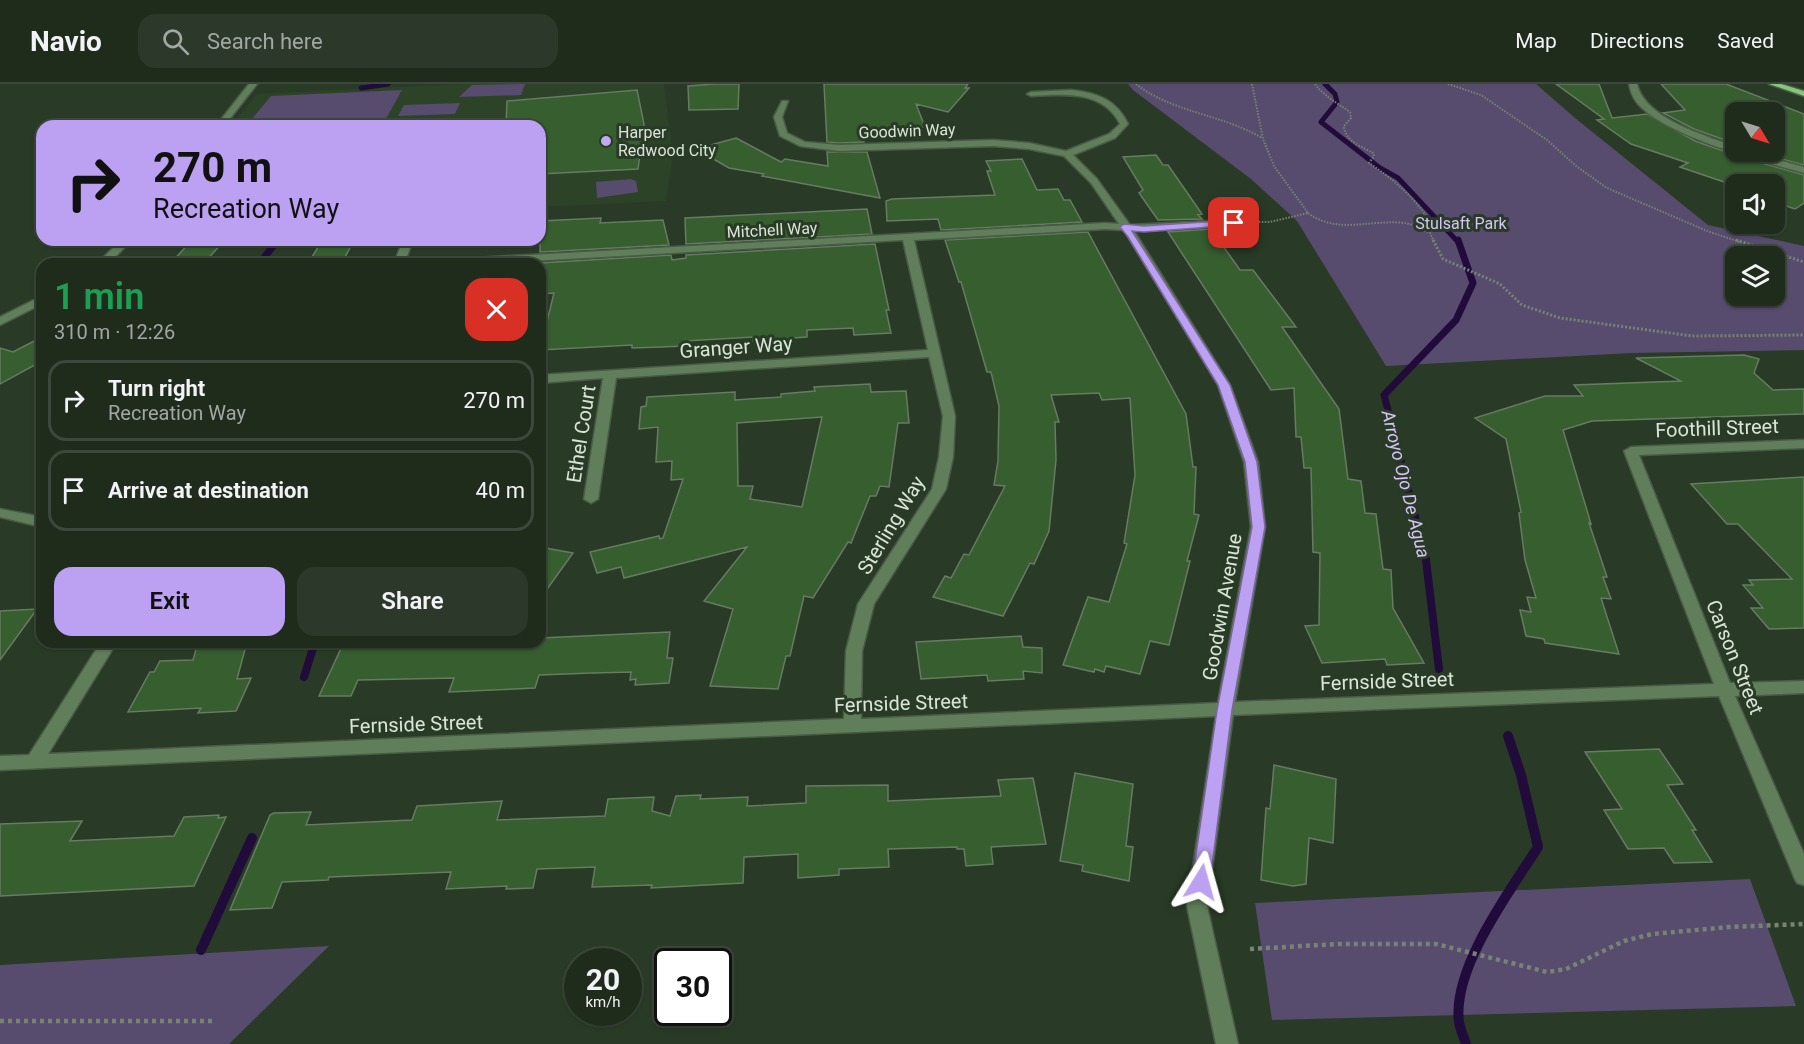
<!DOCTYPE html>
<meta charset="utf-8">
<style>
:root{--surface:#1f2c1c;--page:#2c3829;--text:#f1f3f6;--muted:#a1a7a3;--line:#3c483b;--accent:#bca0f2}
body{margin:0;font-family:Roboto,sans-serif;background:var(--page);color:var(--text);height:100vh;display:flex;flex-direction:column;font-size:22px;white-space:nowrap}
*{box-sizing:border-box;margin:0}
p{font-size:20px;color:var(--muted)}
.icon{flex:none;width:33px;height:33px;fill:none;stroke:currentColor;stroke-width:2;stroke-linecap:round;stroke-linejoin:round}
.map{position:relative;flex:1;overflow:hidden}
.details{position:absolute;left:36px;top:174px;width:510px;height:390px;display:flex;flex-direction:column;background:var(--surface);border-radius:18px;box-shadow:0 2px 4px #0004,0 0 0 2px var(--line)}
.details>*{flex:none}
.guide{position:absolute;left:36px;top:36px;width:510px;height:126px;border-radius:18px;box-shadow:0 2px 4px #0004,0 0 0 2px var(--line);background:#bca0f2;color:#111;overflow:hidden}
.needle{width:39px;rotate:128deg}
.tools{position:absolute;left:1725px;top:18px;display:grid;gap:12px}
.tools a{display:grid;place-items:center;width:60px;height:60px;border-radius:12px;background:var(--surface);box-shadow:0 2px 4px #0004,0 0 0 2px var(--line);font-size:30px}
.speed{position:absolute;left:564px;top:864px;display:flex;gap:12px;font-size:30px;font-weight:700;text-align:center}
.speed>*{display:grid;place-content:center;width:78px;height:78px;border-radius:50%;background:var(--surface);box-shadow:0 2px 4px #0004,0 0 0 2px var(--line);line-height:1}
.speed small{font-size:15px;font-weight:400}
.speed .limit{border:3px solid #111;border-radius:9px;background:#fff;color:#111}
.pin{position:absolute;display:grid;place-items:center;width:51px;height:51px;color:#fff;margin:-26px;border-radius:12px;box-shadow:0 3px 9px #0006}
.me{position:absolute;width:66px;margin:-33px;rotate:8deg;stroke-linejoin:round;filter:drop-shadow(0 0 4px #0008)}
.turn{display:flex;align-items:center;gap:21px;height:126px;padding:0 18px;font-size:27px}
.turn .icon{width:78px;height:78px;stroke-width:2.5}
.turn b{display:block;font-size:42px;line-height:51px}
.round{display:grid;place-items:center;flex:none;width:63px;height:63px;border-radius:18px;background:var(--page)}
.overview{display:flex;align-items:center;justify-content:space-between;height:102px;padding:0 18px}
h1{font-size:36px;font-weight:600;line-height:45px;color:#1e9e55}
.cta{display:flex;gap:12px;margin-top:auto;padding:12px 18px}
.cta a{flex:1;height:69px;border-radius:18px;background:var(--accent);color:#111;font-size:24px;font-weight:600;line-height:69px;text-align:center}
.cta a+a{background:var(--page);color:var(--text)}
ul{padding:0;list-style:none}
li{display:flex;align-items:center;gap:18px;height:81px;margin:0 12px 9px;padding:0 6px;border:3px solid var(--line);border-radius:18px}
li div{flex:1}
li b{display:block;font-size:22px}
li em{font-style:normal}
header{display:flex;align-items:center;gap:36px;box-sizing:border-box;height:84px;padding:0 30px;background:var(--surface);border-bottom:2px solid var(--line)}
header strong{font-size:28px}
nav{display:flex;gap:33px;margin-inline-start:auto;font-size:21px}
.search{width:420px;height:54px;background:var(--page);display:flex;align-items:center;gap:15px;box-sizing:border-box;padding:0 21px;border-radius:18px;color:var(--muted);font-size:22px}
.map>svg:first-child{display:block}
.built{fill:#2c4327}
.green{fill:#574b6e;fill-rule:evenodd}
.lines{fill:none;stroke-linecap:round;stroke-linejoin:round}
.stream-far3{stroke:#210b3a;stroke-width:5}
.stream-far2{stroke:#210b3a;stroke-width:7}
.stream-far1{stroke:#210b3a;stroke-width:8}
.stream{stroke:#210b3a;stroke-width:10}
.building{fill:#365e2f;stroke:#667b62;stroke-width:1.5;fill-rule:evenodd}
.minor-casing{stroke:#495a46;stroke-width:3}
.major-casing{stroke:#495a46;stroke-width:3}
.path-far2{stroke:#768573;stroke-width:2;stroke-dasharray:1.5 1.5;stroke-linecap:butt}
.path-far1{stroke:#768573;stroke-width:3;stroke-dasharray:2 2;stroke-linecap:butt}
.path{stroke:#768573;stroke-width:4.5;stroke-dasharray:4 4;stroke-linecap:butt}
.minor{fill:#607e5a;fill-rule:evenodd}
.major{fill:#86c67a;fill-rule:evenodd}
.route{fill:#bca0f2;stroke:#7a689d;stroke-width:1.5}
.poi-dot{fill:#c2a8f2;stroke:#293b26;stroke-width:2}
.labels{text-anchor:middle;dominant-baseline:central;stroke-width:6;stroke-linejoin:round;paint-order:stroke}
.far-street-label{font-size:16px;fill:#d9e5d7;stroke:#293b26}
.far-poi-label{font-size:16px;fill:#d9e5d7;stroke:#293b26;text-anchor:start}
.far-park-label{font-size:16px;fill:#d5c5f6;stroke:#293b26}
.far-water-label{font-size:18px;font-style:italic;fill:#d4c4f5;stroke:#293b26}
.street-label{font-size:20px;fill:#d9e5d7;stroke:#293b26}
</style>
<header>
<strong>Navio</strong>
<div class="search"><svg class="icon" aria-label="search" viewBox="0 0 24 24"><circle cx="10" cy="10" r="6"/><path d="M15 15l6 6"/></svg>Search here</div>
<nav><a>Map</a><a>Directions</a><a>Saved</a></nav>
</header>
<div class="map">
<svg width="1804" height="960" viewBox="0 0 1804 960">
<rect width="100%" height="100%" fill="#293b26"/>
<path class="built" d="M463,0H664L673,72L666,117L540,123V42H231L257,10Z"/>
<path class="green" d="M525,0L521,11L459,13L472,1Z
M1128,0H1536L1575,34L1708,141L1804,162V266L1632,269L1386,282L1297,137L1251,95L1133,6ZM1774,172V212H1736V172Z
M402,6L382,42H246L271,12Z
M460,19L455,30L398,32L404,21Z
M631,95L636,97L638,108L597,114L596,98Z
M1750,795L1796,922L1272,936L1255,819Z
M329,862L229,960H0V881Z"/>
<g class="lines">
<path class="stream-far3" d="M1325,0L1335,10L1337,18L1321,38L1380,84L1398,94L1458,158
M361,4L388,0"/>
<path class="stream-far2" d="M259,180L278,156
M1397,360L1384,311L1456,236L1473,199L1458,156"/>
<path class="stream-far1" d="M1396,359L1426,476L1439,585
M304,593L315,558"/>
<path class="stream" d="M201,866L252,754
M1466,960C1464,953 1460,945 1459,938C1452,884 1510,807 1538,763L1521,691L1508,652"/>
</g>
<path class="building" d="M714,0H739L738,25L689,26L688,2Z
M824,0H968L965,4H969L948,28L916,20L925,43H909L910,46L904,48L862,50L864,58L839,59L827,58Z
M1556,0H1599L1612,34L1647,30L1695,57L1741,73L1804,91V119L1795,125L1774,118V100L1736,102L1680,83L1688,79L1631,60L1597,36L1604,35Z
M1661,0H1726L1804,30V81L1756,68H1774V28H1736V60L1694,45L1663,29L1685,26Z
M637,6L644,40L638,85L540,90V42H506L507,17Z
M736,54L781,78L785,75L828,82L827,68H867L880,114L762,92L764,90L729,84L696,65Z
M1156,71L1163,81H1168L1202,130L1198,131L1202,135L1158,136L1139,109L1143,106L1123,73Z
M1022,75L1037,106L1058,105L1064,116H1070L1082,138L941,146L938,135L887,137L886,117L892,115L995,111L987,87H991L986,77Z
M867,125L872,150L686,160L685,134Z
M601,134L600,139L663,136L669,161L540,168V137Z
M1211,145L1240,186H1253L1296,243H1282L1339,325L1348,395L1361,397L1365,429L1376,430L1383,485L1391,486L1393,524L1424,579L1387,581L1385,575L1322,579L1305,542L1319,541L1320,469L1313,468L1311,384H1304L1301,353H1296L1294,304L1271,306L1168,148Z
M1088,148L1186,330L1193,383H1196L1194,430L1199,431L1187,477H1190L1169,561L1150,557L1140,590L1106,582L1104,588L1095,585L1094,588L1063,581L1088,513L1109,518L1127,460L1124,459L1135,391L1130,314L1102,316L1099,309L1051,311L1059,338H1055L1056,376L1049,447L1034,480L1030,479L1003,532L933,513L945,492L951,494L964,470L969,471L1005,402L994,401L998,377L999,322L991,288H987L961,198H959L945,156Z
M192,156H225L203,180H170Z
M322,156H354L342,179L308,180Z
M875,160L889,226H886L891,249L854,251L853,244L807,246V253L775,255L753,257V253L685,257V262L661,263L632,264V261L540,266L554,209L540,210V179L671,171L672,176L686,174V171Z
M42,253V277L0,300V264L13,268Z
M1744,271L1759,275L1754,289L1773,306L1804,305V330L1592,337L1563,346L1591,440L1589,439L1607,493H1603L1611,515L1601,514L1619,570L1545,559L1544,555L1526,552L1520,526L1531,528L1527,513L1536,514L1525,476L1519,429L1521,428L1506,355L1475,334L1545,312H1583L1574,301L1681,297L1636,274Z
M870,300L871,308L906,307L909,339H898L889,403L880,402L876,412H870L851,459L848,458L813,514L804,512L790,572H786L778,605L710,602L733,525L704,517L747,463L624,494L621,483L597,489L590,468L659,452L660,455L663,454L683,395L671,396L672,377L656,378L658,343L639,345L641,323L646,322L647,313L735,308V316L781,313V310L815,307L814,303ZM822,333L802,423L750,415L753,402H738L737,339Z
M1804,393V544L1769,545L1751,524H1763L1743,501H1753L1749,496L1792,495L1738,440H1727L1691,400Z
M540,463L573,469L540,515Z
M37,525L0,576V527Z
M670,548L667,574H673L669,599L635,601L636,595L630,596L631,588L592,589L539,591L535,604L449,608L454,594L358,596L351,612H319L344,558H540V554Z
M1021,552L1023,563L1042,564V589L1023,587L1024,595L988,597L987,591L921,595L916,558Z
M198,558H247L237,595L251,594L236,627L198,629L201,624L128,628L150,588H154L160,577L193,576Z
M1659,665L1683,700L1667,701L1696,746H1692L1712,778L1674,779L1664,764L1628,765L1604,726L1622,725L1585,668Z
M1274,681L1336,695L1333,759L1309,754L1306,800L1293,802L1261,796L1266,724L1270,725Z
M1075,689L1133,700L1126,762L1133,763L1129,797L1082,787L1083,781L1060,777Z
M1033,694L1046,760L991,763L993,780L966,782L964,765H957V763L888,765L889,783L839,785V791L798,794V770L744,773L743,799L651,804L652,801L592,803L595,783L537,785L533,804L506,805L507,802L446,805L451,788L329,793L328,796L282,798L272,824L230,826L270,731L274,729L311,728L306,741L412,736L417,722L502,717L497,736L605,732L608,715L654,713L652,727L670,732L676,712L701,711L700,715L748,713L747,722L806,719V702L888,701V717L934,715L1001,712L998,696Z
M219,731L218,734L226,733L194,802L0,812V740L82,737L70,757L174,752L184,733Z"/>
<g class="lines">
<g class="minor-casing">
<path id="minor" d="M249,0H257L224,42H216Z
M1629,0H1637C1645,35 1705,51 1736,63V68H1749L1804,83V89C1760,77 1674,54 1642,24C1634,17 1631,10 1629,0Z
M1071,6C1097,9 1116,15 1128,40L1115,54L1073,71L1097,95L1130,141L1234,136L1239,139L1234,142L1134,147L1230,301L1258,378L1265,443L1235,618L1714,600L1624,367L1631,363L1804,356V364L1639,371L1730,599L1804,597V609L1735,612L1804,770V801L1797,799L1794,793L1719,612L1233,631L1207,822L1238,960H1216L1187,822L1216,632L0,686V672L29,671L101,558H117L48,670L844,635L846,567L858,520L932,405L939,373L943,332L929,273L616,294L598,415L591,419L584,415L603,294L540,299V291L928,266L903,156L479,180H417L422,177L1105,139L1119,140L1091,99L1064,72L1029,65L993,62L839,67L800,62L780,52L774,33L782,17H788L782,33L787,49L805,58L839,61L993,56L1029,59L1066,67L1109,50L1120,40C1103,6 1063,10 1031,12L1027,10L1031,8ZM1105,145L1124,146L1218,301L1244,378L1251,443L1218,619L861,635L862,567L874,520L946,405L953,373L955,332L914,156Z
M121,156H132L108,180H97Z
M403,156H413L404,180H394Z
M42,212V220L0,241V233Z
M0,425L42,433V443L0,433Z"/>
</g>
<g class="major-casing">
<path id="major" d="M1769,0H1781L1804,7V12Z"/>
</g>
<path class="path-far2" d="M1136,0C1173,29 1222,30 1262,54
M1252,0L1263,55L1274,82L1308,129L1270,138H1253
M1315,0C1326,14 1336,18 1350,28L1351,34L1344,42C1344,56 1362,63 1373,69L1374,72L1369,79C1397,98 1413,112 1432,140L1430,149
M1448,0L1481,11L1547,56L1576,82L1607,104L1707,147L1740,158
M1308,129C1338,151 1370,135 1404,139C1413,140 1422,145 1430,149L1434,158"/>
<path class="path-far1" d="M1433,156L1443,175L1500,200L1522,221L1560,234L1692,252L1804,251
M1736,156L1804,178"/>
<path class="path" d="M1250,865L1338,860H1436L1547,888L1566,885L1624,857L1652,850L1729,843L1804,840
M0,937H214"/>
<use href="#minor" class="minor"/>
<use href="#major" class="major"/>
</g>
<path class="route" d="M1234,136L1237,137V141L1144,148L1132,147L1230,301L1257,378L1265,443L1232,626L1210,798L1207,804L1201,806L1194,804L1192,798L1217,626L1252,443L1245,378L1218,301L1128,153L1120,143L1124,140L1144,142Z"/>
<circle class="poi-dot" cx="606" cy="57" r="6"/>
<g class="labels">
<g class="far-street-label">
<text transform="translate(907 47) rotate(-2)">Goodwin Way</text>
<text transform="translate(772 146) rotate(-3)">Mitchell Way</text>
</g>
<g class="far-poi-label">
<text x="618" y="48">Harper<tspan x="618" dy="18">Redwood City</tspan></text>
</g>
<g class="far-park-label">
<text x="1461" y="139">Stulsaft Park</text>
</g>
<g class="far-water-label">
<text transform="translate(1406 400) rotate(76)">Arroyo Ojo De Agua</text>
</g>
<g class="street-label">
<text transform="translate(736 263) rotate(-4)">Granger Way</text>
<text transform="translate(1717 344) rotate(-2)">Foothill Street</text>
<text transform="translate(581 350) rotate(-81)">Ethel Court</text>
<text transform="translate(891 441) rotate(-59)">Sterling Way</text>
<text transform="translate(1222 523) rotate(-80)">Goodwin Avenue</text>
<text transform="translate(1735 573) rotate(68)">Carson Street</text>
<text transform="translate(1387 597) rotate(-2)">Fernside Street</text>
<text transform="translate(901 619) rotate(-2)">Fernside Street</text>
<text transform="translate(416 640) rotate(-2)">Fernside Street</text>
</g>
</g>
</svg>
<div class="tools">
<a><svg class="needle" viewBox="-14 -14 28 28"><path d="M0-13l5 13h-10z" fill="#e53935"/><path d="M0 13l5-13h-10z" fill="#a1a7a3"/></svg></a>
<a><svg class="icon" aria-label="sound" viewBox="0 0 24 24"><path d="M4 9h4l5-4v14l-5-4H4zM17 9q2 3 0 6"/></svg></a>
<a><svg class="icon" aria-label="layers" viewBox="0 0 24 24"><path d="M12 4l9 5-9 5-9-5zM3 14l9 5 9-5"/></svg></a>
</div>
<div class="speed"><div>20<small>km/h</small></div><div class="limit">30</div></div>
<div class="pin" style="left:1234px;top:139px;background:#d93025"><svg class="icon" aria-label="arrive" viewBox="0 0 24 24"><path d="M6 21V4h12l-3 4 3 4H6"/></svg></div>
<svg class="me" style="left:1201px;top:798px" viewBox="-20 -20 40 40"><path d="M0-17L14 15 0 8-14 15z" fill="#bca0f2" stroke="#fff" stroke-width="4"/></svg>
<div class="guide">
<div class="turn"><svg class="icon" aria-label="right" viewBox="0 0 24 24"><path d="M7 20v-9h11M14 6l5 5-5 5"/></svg><div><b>270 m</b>Recreation Way</div></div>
</div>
<section class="details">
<div class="overview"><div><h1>1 min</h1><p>310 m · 12:26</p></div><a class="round" style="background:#d93025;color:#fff"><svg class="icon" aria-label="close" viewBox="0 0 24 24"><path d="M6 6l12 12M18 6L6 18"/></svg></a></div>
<ul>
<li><svg class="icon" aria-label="right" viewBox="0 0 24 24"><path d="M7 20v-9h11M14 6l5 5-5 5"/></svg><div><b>Turn right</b><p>Recreation Way</p></div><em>270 m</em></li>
<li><svg class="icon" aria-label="arrive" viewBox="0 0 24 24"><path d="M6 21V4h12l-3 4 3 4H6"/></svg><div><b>Arrive at destination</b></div><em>40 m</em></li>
</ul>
<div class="cta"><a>Exit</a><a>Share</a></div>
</section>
</div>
